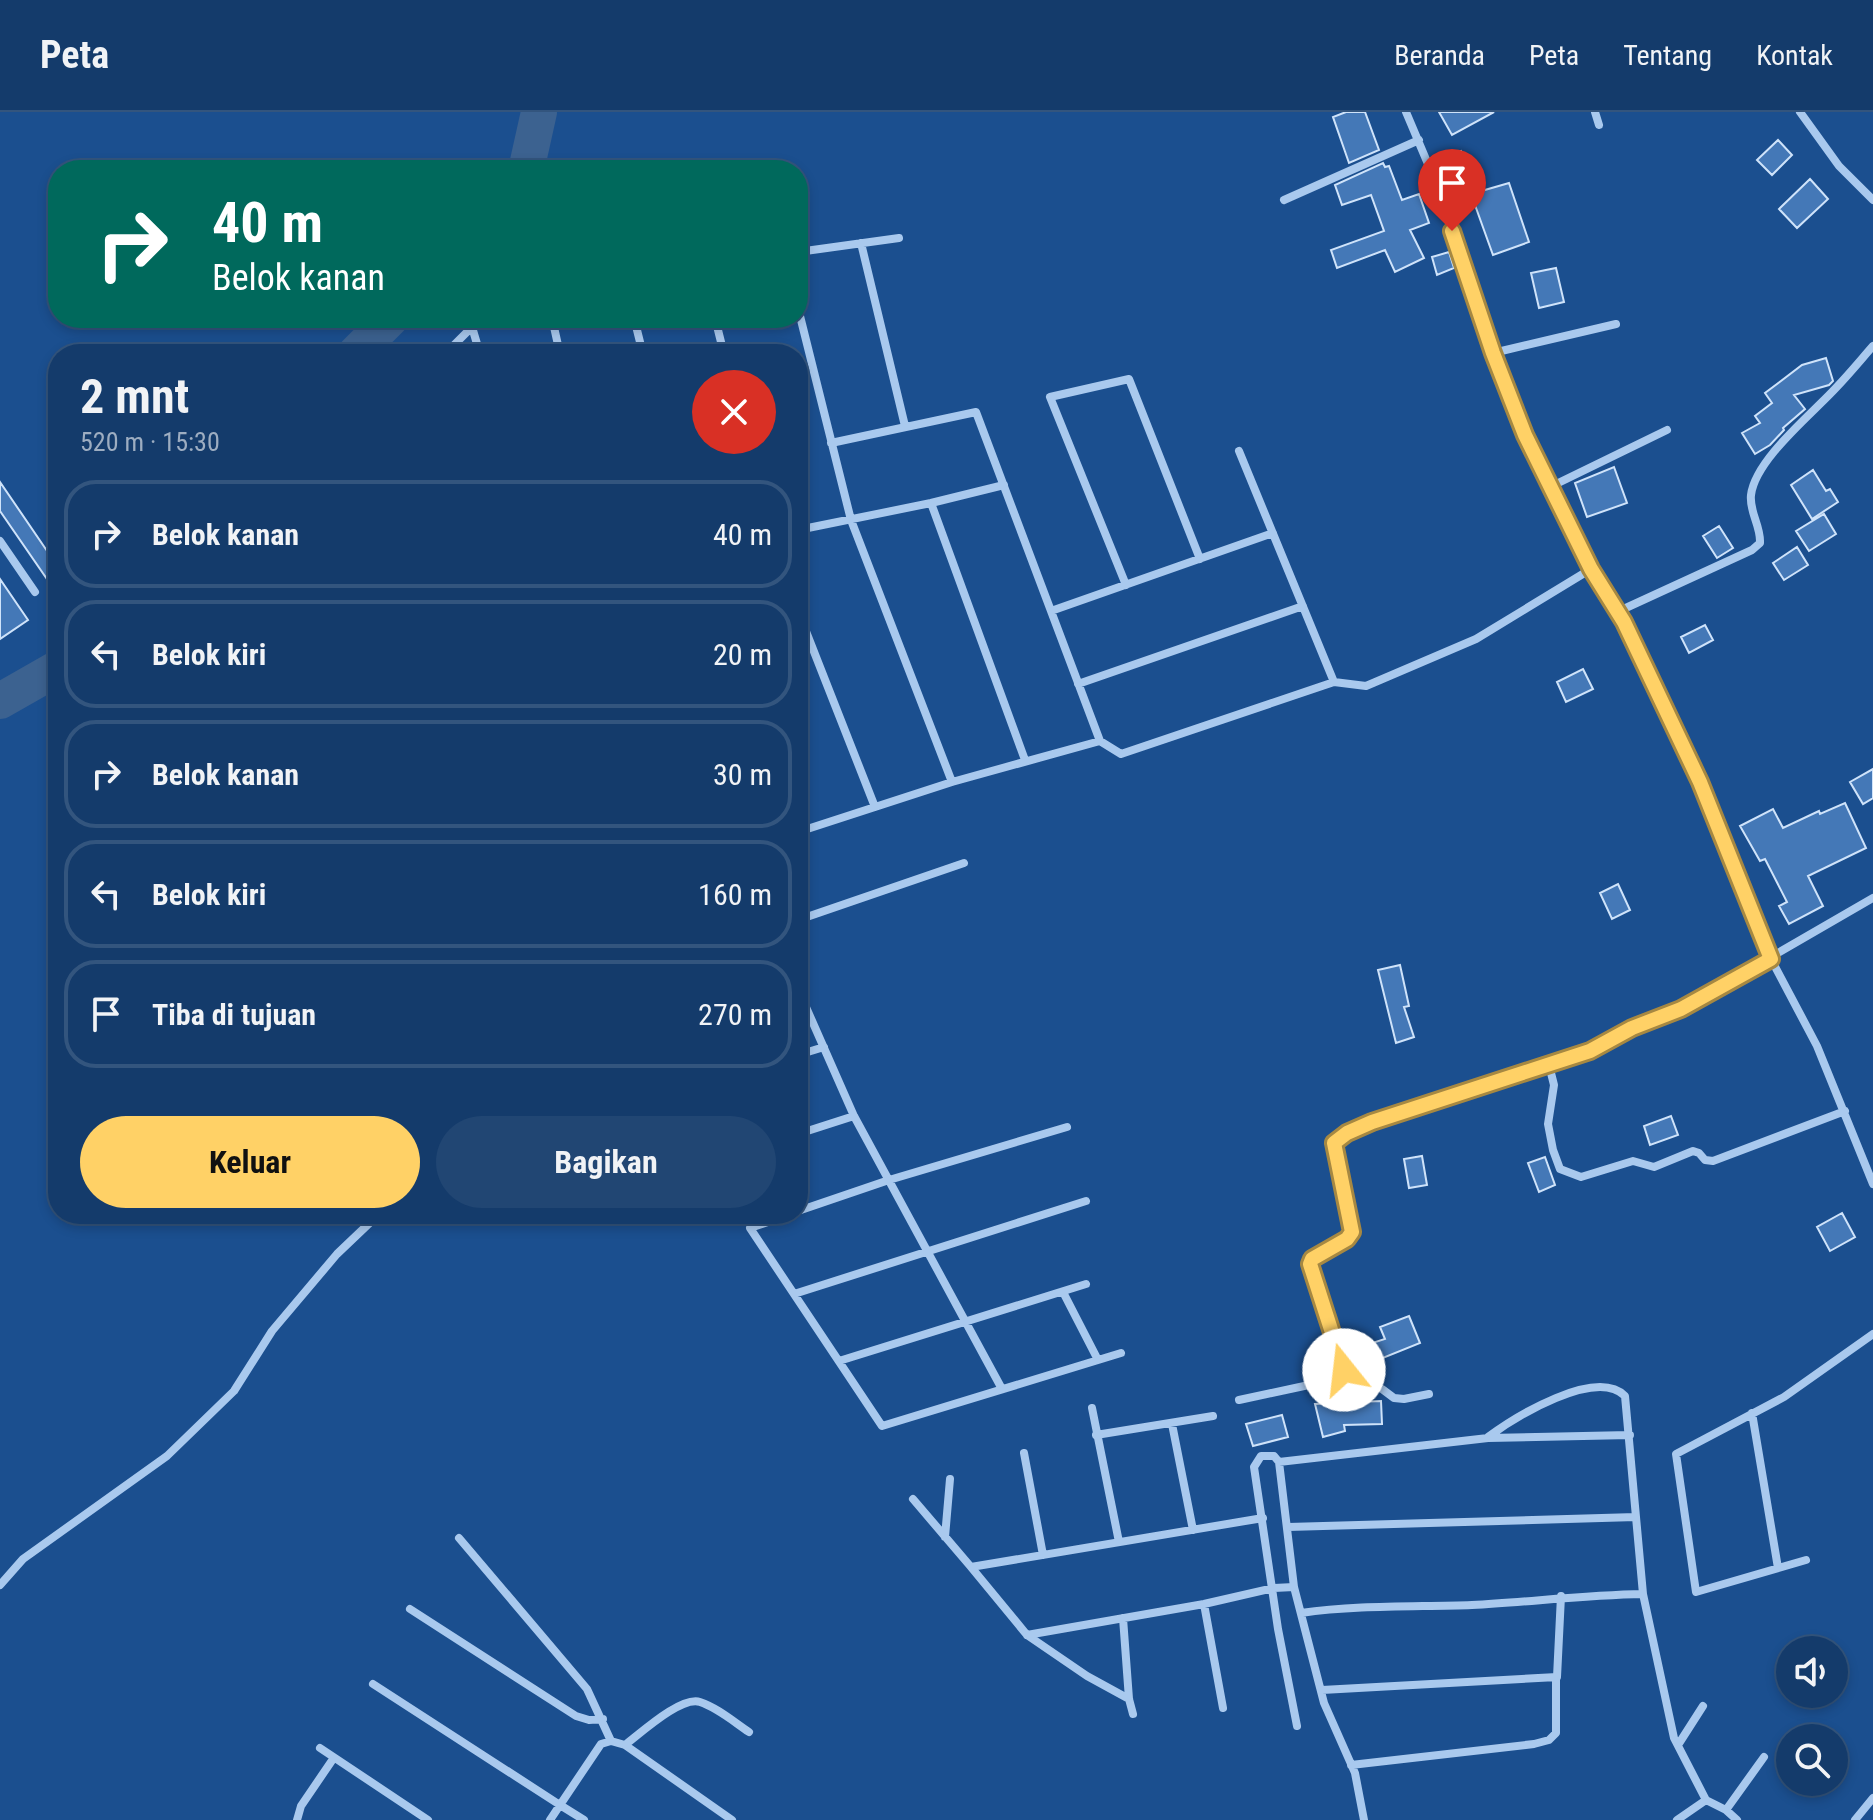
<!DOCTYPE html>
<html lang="id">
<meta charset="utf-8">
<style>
:root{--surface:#143b6b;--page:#214673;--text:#f1f3f6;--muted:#9dadc1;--line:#33557e;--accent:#ffd166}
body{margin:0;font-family:"Roboto Condensed",sans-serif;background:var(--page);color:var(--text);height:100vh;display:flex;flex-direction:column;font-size:30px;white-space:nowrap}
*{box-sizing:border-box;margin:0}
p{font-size:26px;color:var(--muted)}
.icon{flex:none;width:44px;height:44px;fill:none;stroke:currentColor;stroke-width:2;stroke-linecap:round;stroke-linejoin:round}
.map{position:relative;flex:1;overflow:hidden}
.details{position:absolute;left:48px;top:232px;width:760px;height:880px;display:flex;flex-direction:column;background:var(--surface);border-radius:32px;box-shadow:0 4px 12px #0003,0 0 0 2px var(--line)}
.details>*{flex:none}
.hud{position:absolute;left:48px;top:48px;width:760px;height:168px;border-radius:32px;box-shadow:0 4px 12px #0003,0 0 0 2px var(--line);background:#00695c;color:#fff;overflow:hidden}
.tools{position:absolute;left:1776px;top:1524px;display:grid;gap:16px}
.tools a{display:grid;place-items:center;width:72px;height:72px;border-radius:50%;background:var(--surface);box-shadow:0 4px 12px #0003,0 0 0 2px var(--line);font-size:40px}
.pin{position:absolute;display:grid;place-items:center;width:68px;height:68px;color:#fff;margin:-82px -34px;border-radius:50% 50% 50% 0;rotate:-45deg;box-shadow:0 0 8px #0007}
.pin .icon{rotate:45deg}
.me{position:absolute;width:88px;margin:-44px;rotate:344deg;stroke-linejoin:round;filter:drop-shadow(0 0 6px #0008)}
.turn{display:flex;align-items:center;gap:28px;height:168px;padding:0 32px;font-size:36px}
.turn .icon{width:104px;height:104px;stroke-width:2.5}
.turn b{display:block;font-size:56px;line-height:68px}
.round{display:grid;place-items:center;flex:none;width:84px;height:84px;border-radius:42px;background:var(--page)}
.head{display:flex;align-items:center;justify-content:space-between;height:136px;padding:0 32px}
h1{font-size:48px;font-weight:700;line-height:60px}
.primary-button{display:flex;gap:16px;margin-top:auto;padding:16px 32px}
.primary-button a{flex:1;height:92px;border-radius:48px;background:var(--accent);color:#111;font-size:32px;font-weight:700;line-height:92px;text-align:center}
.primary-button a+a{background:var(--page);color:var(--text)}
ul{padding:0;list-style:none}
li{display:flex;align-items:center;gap:24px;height:108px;margin:0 16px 12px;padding:0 16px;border:4px solid var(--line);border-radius:32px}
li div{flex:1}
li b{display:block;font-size:30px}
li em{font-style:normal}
header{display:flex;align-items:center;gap:48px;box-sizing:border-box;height:112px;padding:0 40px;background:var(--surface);border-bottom:2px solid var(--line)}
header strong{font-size:38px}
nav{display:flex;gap:44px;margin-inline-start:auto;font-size:28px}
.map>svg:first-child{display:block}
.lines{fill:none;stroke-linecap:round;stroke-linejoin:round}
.river{stroke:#3c6290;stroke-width:36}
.building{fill:#4478b7;stroke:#cfe3fa;stroke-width:2}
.minor{stroke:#a9c9ee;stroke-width:8}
.route-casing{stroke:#a68842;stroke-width:20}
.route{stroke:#ffd166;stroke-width:14}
</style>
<header>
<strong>Peta</strong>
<nav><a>Beranda</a><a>Peta</a><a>Tentang</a><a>Kontak</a></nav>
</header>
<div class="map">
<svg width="1873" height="1708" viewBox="0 0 1873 1708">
<rect width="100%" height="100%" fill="#1b4f8f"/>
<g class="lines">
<path class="river" d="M524,58L527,54L539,0
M355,242L391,206
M0,589L58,556"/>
</g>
<path class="building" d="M1346,0H1365L1379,38L1349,51L1333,5Z
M1439,0H1494L1452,23Z
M1778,28L1792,43L1772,63L1757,48Z
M1461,39L1475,75L1453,84L1439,47Z
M1383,51L1385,55L1389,54L1402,88L1419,82L1429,111L1410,118L1424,146L1395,160L1385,138L1337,156L1331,138L1384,119L1371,83L1342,93L1335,73Z
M1810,67L1828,87L1797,116L1779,97Z
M1509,71L1529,130L1493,143L1471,82Z
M1449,140L1454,156L1437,163L1432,145Z
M1556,156L1564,190L1539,196L1531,161Z
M1826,246L1833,269L1829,273L1794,283L1805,297L1783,316L1784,318L1770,333L1755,342L1742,321L1760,311L1755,304L1772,291L1765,281L1802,253Z
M1614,355L1627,391L1587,405L1575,371Z
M1813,358L1826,379L1830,377L1838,390L1812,407L1791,373Z
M0,370L58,455V483L0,399Z
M1824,402L1836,422L1809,439L1796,419Z
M1719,414L1733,436L1717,446L1703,424Z
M1797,435L1808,453L1784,468L1773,451Z
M0,467L28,508L0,527Z
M1705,513L1713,528L1689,541L1681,525Z
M1583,557L1593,577L1566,590L1557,570Z
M1873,657V686L1863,692L1850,670Z
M1845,691L1866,736L1808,764L1823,794L1789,812L1779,794L1787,790L1765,747L1760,749L1740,714L1773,697L1783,716L1819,699L1820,702Z
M1618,772L1630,798L1612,807L1600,781Z
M1400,853L1409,894L1404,895L1414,925L1396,931L1378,858Z
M1671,1004L1678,1023L1650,1033L1644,1014Z
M1422,1044L1427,1073L1409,1076L1404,1047Z
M1545,1045L1555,1073L1539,1080L1528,1051Z
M1842,1101L1855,1125L1830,1139L1817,1115Z
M1409,1204L1420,1231L1375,1249L1377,1256L1358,1262L1351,1238L1385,1227L1380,1215Z
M1381,1289L1382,1312L1344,1313L1345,1319L1323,1325L1315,1292Z
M1282,1303L1288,1325L1253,1334L1246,1312Z"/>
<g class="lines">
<path class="minor" d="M1406,0L1436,71L1493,241L1525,323L1591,457L1624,510L1700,670L1771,847L1817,934L1873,1072
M1595,0L1599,13
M1800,0L1839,54L1873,88
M1284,88L1419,28
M861,131L905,314
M798,140L899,126
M798,196L851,408L952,670
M552,206L560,242
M634,206L643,242
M715,206L724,242
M1493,241L1616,212
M445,242L472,215L480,242
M831,331L976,300L1100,629
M1239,339L1334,570
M1552,374L1667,318
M931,391L1025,648
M798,418L931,391L1004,373
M0,429L35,480
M1126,473L1050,285L1129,267L1200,447
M798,499L875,695
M1051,499L1273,421
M1617,500L1752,438L1760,431C1761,414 1749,400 1751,383C1755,349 1808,305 1831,281C1846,266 1859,250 1873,234
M1078,572L1303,494
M798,720L952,670L1100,629L1121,642L1334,570L1366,574L1476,527L1591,457
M798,808L964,751
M798,877L854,1004L1002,1277
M798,943L824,935
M1549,953L1554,973L1548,1012L1553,1038L1560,1057L1581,1065L1633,1049L1654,1055L1693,1039L1699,1041L1705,1048L1713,1049L1845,999
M798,1022L854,1004
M798,1099L889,1068L1067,1015
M791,1102L750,1116L882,1314L1121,1241
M1063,1180L1098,1248
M794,1182L1086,1089
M839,1249L1086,1172
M1346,1265L1382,1277L1394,1286L1404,1287L1429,1282
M1239,1288L1346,1265L1310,1152L1312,1147L1347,1127L1352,1120L1334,1031L1347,1021L1372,1010L1590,939L1632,916L1681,897L1873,786
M1092,1296L1119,1430
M1752,1301L1778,1456
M1172,1312L1193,1418
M1096,1323L1213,1304
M1488,1325C1515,1305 1596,1255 1625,1284L1643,1482
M1024,1341L1043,1443
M1279,1350L1294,1475L1324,1591L1355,1661L1364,1708
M913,1387L971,1455L1263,1406
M1288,1415L1636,1405
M945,1425L950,1367
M459,1426L587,1577L611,1629
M1806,1448L1696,1480L1676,1342L1784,1285L1873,1222
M971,1455L1027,1523L1087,1564L1129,1587
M0,1473L23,1447L167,1344L234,1279L272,1219L337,1142L379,1102
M1204,1492L1223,1596
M410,1497L576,1604L589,1608L603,1607
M1301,1501C1357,1493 1415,1495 1472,1493C1529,1490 1585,1483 1643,1482L1674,1626L1706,1688L1726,1698L1737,1708
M1123,1506L1129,1587L1133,1602
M1027,1523L1204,1492L1274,1476L1294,1475
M373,1572L560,1693L601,1632L611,1629L625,1633L732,1708
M1322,1578L1557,1565L1561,1484
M1297,1614L1278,1517L1254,1355L1261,1344H1274L1279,1350L1488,1326L1630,1323
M625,1633C641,1621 681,1584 700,1590C718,1596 734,1610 749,1620
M1678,1633L1703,1594
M320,1636L428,1708
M1351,1653L1534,1632L1549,1628L1556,1621V1565
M1726,1698L1764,1645
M297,1708L301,1694L333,1647
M550,1708L560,1693L584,1708
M1677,1708L1706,1688
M1855,1708L1873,1686"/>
</g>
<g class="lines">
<g class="route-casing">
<path id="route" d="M1344,1258L1310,1152L1312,1147L1347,1127L1352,1120L1334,1031L1347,1021L1372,1010L1590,939L1632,916L1681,897L1771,847L1700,670L1624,510L1591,457L1525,323L1493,241L1452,119"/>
</g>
<use href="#route" class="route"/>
</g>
</svg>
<div class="tools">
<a><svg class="icon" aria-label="sound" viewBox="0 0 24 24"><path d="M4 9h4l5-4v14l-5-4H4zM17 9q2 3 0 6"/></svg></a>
<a><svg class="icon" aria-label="search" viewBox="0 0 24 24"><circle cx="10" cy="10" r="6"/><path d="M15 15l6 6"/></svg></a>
</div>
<div class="pin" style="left:1452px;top:119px;background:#d93025"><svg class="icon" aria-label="arrive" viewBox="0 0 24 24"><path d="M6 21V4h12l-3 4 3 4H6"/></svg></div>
<svg class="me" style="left:1344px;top:1258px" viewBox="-20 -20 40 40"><circle r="19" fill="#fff"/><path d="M0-13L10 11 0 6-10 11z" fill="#ffd166"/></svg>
<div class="hud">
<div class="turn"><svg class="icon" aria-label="right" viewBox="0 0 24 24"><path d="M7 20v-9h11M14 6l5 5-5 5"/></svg><div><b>40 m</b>Belok kanan</div></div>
</div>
<section class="details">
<div class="head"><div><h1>2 mnt</h1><p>520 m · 15:30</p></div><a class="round" style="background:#d93025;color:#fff"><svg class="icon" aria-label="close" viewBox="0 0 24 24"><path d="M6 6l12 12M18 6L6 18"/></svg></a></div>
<ul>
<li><svg class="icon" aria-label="right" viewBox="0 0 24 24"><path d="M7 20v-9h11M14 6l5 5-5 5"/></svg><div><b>Belok kanan</b></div><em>40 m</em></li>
<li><svg class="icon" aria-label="left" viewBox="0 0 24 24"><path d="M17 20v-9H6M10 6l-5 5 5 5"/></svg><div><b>Belok kiri</b></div><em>20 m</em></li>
<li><svg class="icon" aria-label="right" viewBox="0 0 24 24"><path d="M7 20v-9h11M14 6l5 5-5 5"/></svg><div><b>Belok kanan</b></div><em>30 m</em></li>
<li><svg class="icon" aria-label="left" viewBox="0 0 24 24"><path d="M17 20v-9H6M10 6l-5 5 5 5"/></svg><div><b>Belok kiri</b></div><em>160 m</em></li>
<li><svg class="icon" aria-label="arrive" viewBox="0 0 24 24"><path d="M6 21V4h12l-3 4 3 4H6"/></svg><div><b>Tiba di tujuan</b></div><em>270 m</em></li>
</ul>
<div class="primary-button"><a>Keluar</a><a>Bagikan</a></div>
</section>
</div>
